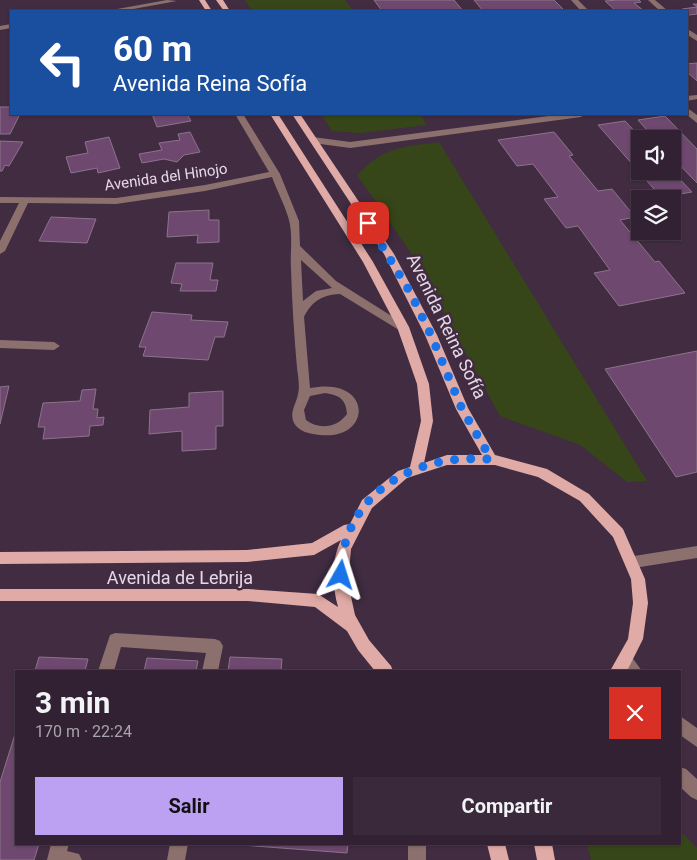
<!DOCTYPE html>
<html lang="es">
<meta charset="utf-8">
<style>
:root{--surface:#312132;--page:#39293a;--text:#f1f3f6;--muted:#a8a3ac;--line:#4c3e4d;--accent:#bca0f2}
body{margin:0;font-family:Roboto,sans-serif;background:var(--page);color:var(--text);height:100vh;display:flex;flex-direction:column;font-size:19px;white-space:nowrap}
*{box-sizing:border-box;margin:0}
p{font-size:16px;color:var(--muted)}
.icon{flex:none;width:28px;height:28px;fill:none;stroke:currentColor;stroke-width:2;stroke-linecap:round;stroke-linejoin:round}
.map{position:relative;flex:1;overflow:hidden}
.panel{position:absolute;left:15px;top:670px;width:666px;height:175px;display:flex;flex-direction:column;background:var(--surface);border-radius:0px;box-shadow:0 1px 4px #0004,0 0 0 1px var(--line)}
.panel>*{flex:none}
.banner{position:absolute;left:10px;top:10px;width:678px;height:105px;border-radius:0px;box-shadow:0 1px 4px #0004,0 0 0 1px var(--line);background:#1a4fa0;color:#fff;overflow:hidden}
.controls{position:absolute;left:631px;top:130px;display:grid;gap:10px}
.controls a{display:grid;place-items:center;width:50px;height:50px;border-radius:0px;background:var(--surface);box-shadow:0 1px 4px #0004,0 0 0 1px var(--line);font-size:25px}
.pin{position:absolute;display:grid;place-items:center;width:42px;height:42px;color:#fff;margin:-21px;border-radius:10px;box-shadow:0 2px 8px #0006}
.me{position:absolute;width:55px;margin:-28px;rotate:6deg;stroke-linejoin:round;filter:drop-shadow(0 0 4px #0008)}
.turn{display:flex;align-items:center;gap:18px;height:105px;padding:0 20px;font-size:22px}
.turn .icon{width:65px;height:65px;stroke-width:2.5}
.turn b{display:block;font-size:35px;line-height:42px}
.round{display:grid;place-items:center;flex:none;width:52px;height:52px;border-radius:0px;background:var(--page)}
.headline{display:flex;align-items:center;justify-content:space-between;height:85px;padding:0 20px}
h1{font-size:30px;font-weight:700;line-height:38px}
.primary-button{display:flex;gap:10px;margin-top:auto;padding:10px 20px}
.primary-button a{flex:1;height:58px;border-radius:0px;background:var(--accent);color:#111;font-size:20px;font-weight:700;line-height:58px;text-align:center}
.primary-button a+a{background:var(--page);color:var(--text)}
.map>svg:first-child{display:block}
.green{fill:#374618}
.building{fill:#6e486f;stroke:#8b748c}
.lines{fill:none;stroke-linecap:round;stroke-linejoin:round}
.minor{fill:#8b706e;fill-rule:evenodd}
.major{fill:#e0aaa6;fill-rule:evenodd}
.route{stroke:#1a73e8;stroke-width:9;stroke-dasharray:0 16.2}
.labels{text-anchor:middle;dominant-baseline:central;stroke-width:5;stroke-linejoin:round;paint-order:stroke}
.far-street-label{font-size:15px;fill:#e6d8e6;stroke:#412c42}
.street-label{font-size:18px;fill:#e6d8e6;stroke:#412c42}
</style>
<div class="map">
<svg width="697" height="860" viewBox="0 0 697 860">
<rect width="100%" height="100%" fill="#412c42"/>
<path class="green" d="M245,0H345L353,11H252Z
M321,114H420L427,125L360,133L332,131Z
M439,142L647,481L627,482L580,445L500,416L413,256L357,175C385,146 402,147 439,142Z
M680,831L697,848V860H591L587,844H680Z"/>
<path class="building" d="M374,0H454L463,11H382Z
M474,0H554L565,11H483Z
M618,0H639L641,2L634,3L644,11H616L605,1Z
M693,4H697V14L689,15L682,9L697,7Z
M697,63V81L686,71V64Z
M0,107H11V114H20L10,134H0Z
M152,114H187L191,121L157,127Z
M665,116L697,149V183L672,157V139H655L638,120Z
M625,121L642,139H640V171H672L692,192L661,197L598,125Z
M190,132L200,152L184,155L177,162L164,159L142,163L139,154L162,150L159,143L180,140L178,134Z
M554,132L573,155L569,156L598,191L612,189L635,217L620,220L655,262L659,261L685,293L619,306L594,273L610,270L578,226L566,228L544,199L558,197L533,164L517,166L498,140Z
M109,137L120,168L98,173L97,168L71,173L66,157L88,153L85,142Z
M0,141L23,142L9,166L5,165L2,171H0Z
M209,210V220H219V242L197,243L198,235L167,237L169,212Z
M51,217L96,219L87,243L39,241Z
M176,263H213L210,280H218L216,291H180L182,284L171,283Z
M152,312L192,315L191,320L228,322L224,337H215L208,360L143,356L146,347H139Z
M697,351V472L676,477L605,369Z
M9,386L0,424V387Z
M96,389L93,409H98L97,418L104,417L103,425L90,426L89,436L43,439L45,427H38L43,403L80,401L82,390Z
M223,391V426H216V449L182,451V431L149,434L150,410L189,407V393Z
M39,657L88,659L85,671H35Z
M230,657L282,659L281,671H228Z
M147,658L198,661L196,671H144Z
M16,731V844H39L34,860H0V782Z
M228,844H348L347,853Z"/>
<g class="lines">
<path class="minor" d="M167,0L177,1L122,11H106Z
M571,0H578L589,11H581Z
M648,0H655L668,11H660Z
M11,24V28L0,30V26Z
M686,28L697,35V41L686,34Z
M697,95V99L686,101V96Z
M686,107L697,115V123L686,114Z
M235,114H243L280,174L299,221L300,246L336,281L409,327L403,331L399,330L340,294C322,295 312,301 304,317L310,388C376,375 373,446 313,434C306,433 298,430 294,423C289,412 296,405 298,394C300,387 298,376 297,368C294,335 292,302 291,269C290,254 293,235 289,220C285,205 277,191 272,177L205,191L116,204L28,203L5,251L0,254V241L19,203H0V197L116,198L205,185L269,172ZM301,260L332,288L316,291L303,301ZM325,393C340,395 346,400 347,414C337,428 319,430 306,420L304,410L310,396Z
M564,114H585L581,117L350,148L313,143L309,140L313,137L350,142Z
M0,340L54,342L60,346L54,350L0,348Z
M697,546V558L634,568L629,566L627,562L629,558L634,556Z
M115,633L215,639L220,641L223,646L218,671H202L206,653L121,647L114,671H98L110,635Z
M626,654L631,656L642,671H625L618,661L621,656Z
M680,716L697,728V747L680,735Z
M680,767L686,769L697,779V800L691,797L680,787Z
M51,844H69L67,851L79,854L82,860H47Z
M170,844H188L185,860H167Z
M408,844H426V860H408Z"/>
<path class="major" d="M199,0H205L212,11H206Z
M216,0H223L230,11H224Z
M270,114H278L373,262L409,327L429,384L433,421L424,463L447,455H482L456,409L425,335L384,254L292,114H300L394,254L437,335L468,408L495,455L547,469L589,494L623,529L645,579L648,603L643,639L627,671H610L628,639L633,603L631,579L613,537L580,501L538,477L495,465H447L407,478L372,508L351,549L348,583L355,615L369,640L391,666L393,671H375L358,650L347,631L315,607L248,601H0V589H248L318,594L338,607C332,585 331,561 341,540L314,555L247,562L0,564V552L247,550L312,543L344,525L350,524L362,500L398,471L410,467L421,421L417,384L397,327L363,262Z
M487,844H505L509,860H491Z
M534,844H552L555,860H537Z"/>
</g>
<g class="lines">
<path class="route" d="M341,575C341,510 390,468 452,460C465,458 478,459 491,459L462,409L431,335L410,292L368,223"/>
</g>
<g class="labels">
<g class="far-street-label">
<text transform="translate(166 177) rotate(-8)">Avenida del Hinojo</text>
</g>
<g class="street-label">
<text transform="translate(447 326) rotate(64)">Avenida Reina Sofía</text>
<text x="180" y="577">Avenida de Lebrija</text>
</g>
</g>
</svg>
<div class="controls">
<a><svg class="icon" aria-label="sound" viewBox="0 0 24 24"><path d="M4 9h4l5-4v14l-5-4H4zM17 9q2 3 0 6"/></svg></a>
<a><svg class="icon" aria-label="layers" viewBox="0 0 24 24"><path d="M12 4l9 5-9 5-9-5zM3 14l9 5 9-5"/></svg></a>
</div>
<div class="pin" style="left:368px;top:223px;background:#d93025"><svg class="icon" aria-label="arrive" viewBox="0 0 24 24"><path d="M6 21V4h12l-3 4 3 4H6"/></svg></div>
<svg class="me" style="left:341px;top:575px" viewBox="-20 -20 40 40"><path d="M0-17L14 15 0 8-14 15z" fill="#1a73e8" stroke="#fff" stroke-width="4"/></svg>
<div class="banner">
<div class="turn"><svg class="icon" aria-label="left" viewBox="0 0 24 24"><path d="M17 20v-9H6M10 6l-5 5 5 5"/></svg><div><b>60 m</b>Avenida Reina Sofía</div></div>
</div>
<section class="panel">
<div class="headline"><div><h1>3 min</h1><p>170 m · 22:24</p></div><a class="round" style="background:#d93025;color:#fff"><svg class="icon" aria-label="close" viewBox="0 0 24 24"><path d="M6 6l12 12M18 6L6 18"/></svg></a></div>
<div class="primary-button"><a>Salir</a><a>Compartir</a></div>
</section>
</div>
